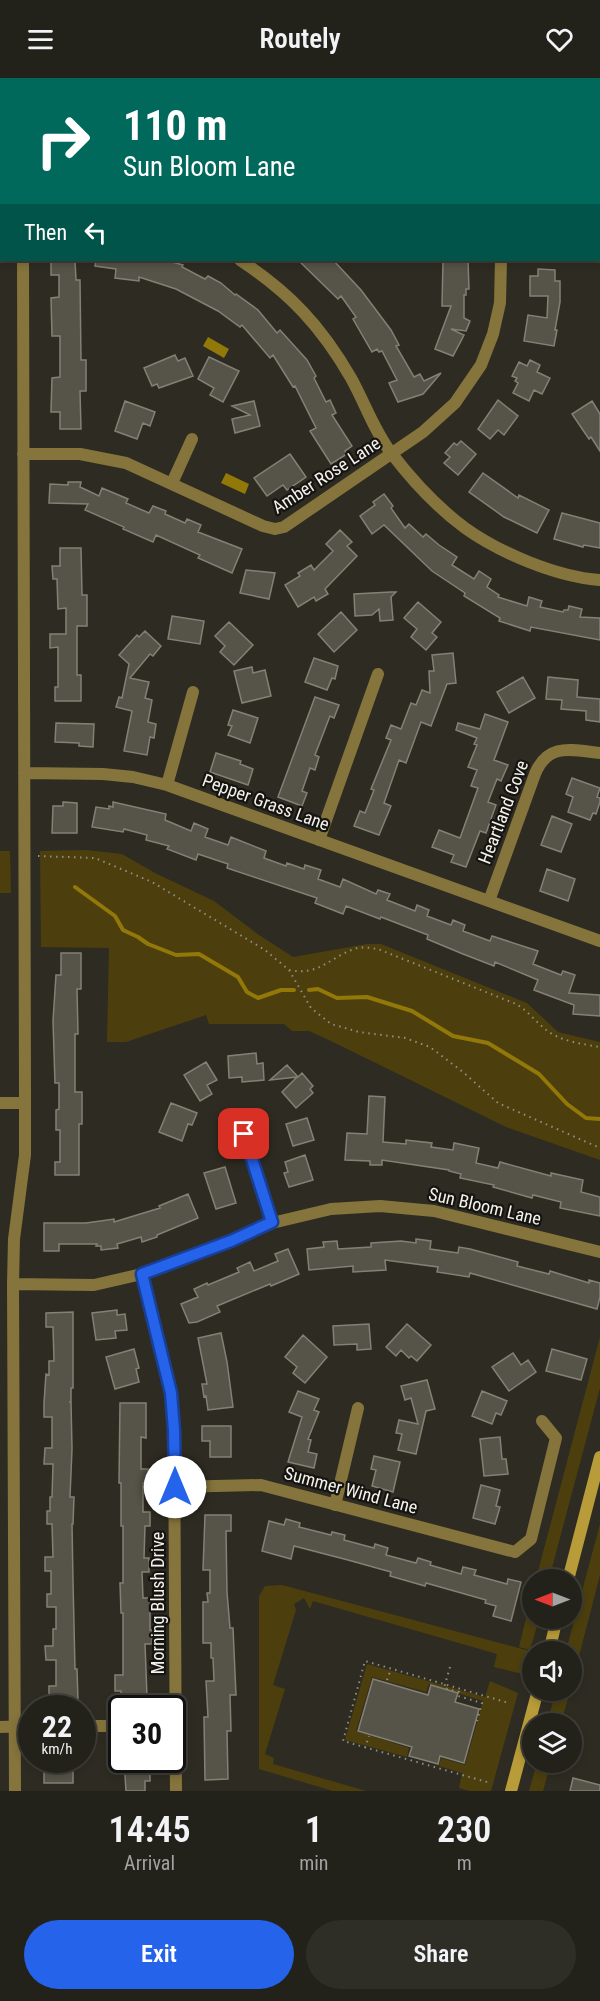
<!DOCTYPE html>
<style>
:root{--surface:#22211a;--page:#2e2e27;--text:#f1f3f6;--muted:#a2a3a2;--line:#3f3e39;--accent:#2563eb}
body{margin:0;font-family:"Roboto Condensed",sans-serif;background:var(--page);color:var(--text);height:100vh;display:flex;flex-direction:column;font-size:22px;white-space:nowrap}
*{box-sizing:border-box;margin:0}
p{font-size:20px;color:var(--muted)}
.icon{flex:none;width:33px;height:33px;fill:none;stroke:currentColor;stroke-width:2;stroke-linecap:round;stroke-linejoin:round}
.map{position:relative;height:1713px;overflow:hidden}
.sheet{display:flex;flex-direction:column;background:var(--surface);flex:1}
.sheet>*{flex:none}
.top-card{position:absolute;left:0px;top:0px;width:600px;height:183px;box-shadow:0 3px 9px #0003,0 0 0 2px var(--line);background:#00695c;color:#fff;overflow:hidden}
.needle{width:39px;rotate:270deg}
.controls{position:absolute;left:522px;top:1491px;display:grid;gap:12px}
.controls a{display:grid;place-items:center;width:60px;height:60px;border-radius:50%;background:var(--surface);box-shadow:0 3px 9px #0003,0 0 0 2px var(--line);font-size:30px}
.speed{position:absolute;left:18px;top:1617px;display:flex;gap:12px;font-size:30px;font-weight:700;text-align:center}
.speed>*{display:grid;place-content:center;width:78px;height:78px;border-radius:50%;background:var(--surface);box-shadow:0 3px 9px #0003,0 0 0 2px var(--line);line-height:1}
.speed small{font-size:15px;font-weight:400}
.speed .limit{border:3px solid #111;border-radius:9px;background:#fff;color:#111}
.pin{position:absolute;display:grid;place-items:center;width:51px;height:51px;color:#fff;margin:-26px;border-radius:12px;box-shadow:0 3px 9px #0006}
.me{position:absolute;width:66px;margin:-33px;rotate:0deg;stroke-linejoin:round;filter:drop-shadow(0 0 4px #0008)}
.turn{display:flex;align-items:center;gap:21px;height:126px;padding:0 24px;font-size:27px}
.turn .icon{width:78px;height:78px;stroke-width:2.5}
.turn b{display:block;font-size:42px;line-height:51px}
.then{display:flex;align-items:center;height:57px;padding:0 24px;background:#0003;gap:12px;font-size:22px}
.eta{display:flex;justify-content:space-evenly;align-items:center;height:102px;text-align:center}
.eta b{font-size:36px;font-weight:600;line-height:42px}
.primary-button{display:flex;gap:12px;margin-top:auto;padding:12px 24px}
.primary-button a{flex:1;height:69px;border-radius:36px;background:var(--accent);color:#fff;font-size:24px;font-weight:600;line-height:69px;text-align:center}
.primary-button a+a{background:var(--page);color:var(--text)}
header{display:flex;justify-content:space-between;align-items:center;height:78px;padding:0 24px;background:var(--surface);font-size:27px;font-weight:600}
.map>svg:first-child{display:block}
.green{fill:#4c3f0d}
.water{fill:#927809}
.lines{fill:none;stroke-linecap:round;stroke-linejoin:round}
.stream{stroke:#927809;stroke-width:4}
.building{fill:#565348;stroke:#848075;stroke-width:1.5}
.path{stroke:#908e86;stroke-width:2;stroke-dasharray:1.5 4.5;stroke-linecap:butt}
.street{stroke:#85743b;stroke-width:12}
.secondary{stroke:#b89c39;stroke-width:12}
.route-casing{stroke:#184099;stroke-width:15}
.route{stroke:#2563eb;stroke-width:10}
.labels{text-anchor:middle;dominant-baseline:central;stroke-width:4.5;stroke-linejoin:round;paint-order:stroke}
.street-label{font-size:18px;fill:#f4f2ec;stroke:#151410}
</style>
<header><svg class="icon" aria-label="menu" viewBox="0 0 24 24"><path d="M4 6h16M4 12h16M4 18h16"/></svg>Routely<svg class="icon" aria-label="heart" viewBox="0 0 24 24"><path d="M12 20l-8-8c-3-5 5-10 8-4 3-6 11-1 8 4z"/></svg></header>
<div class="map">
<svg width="600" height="1713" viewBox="0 0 600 1713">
<rect width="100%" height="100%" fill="#2e2c22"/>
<path class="green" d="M386,0H594L587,2H393Z
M86,772L122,776L155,795L214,823L259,857L293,879L367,866H381L527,925L558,954L600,964V1082L506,1049L331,963L309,953H292L284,946H209L206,937L126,964H107L109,870L41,869L40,773Z
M0,773H10L11,815H0Z
M600,1259V1310L549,1501H536Z
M600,1446V1497L572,1605V1574L566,1573Z
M282,1507L530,1573L523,1596L494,1589L497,1576L313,1523L310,1531L304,1520L294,1526L296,1532L273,1607L285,1611L265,1676L274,1680L273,1686L366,1713H333L259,1691V1518L265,1508Z
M532,1516V1540L539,1541L530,1572L519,1569Z
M367,1586L485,1619L490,1603L518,1615L491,1713H470L459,1710L462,1695L439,1688L441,1680L465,1687L483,1623L429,1606L426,1614L372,1599L356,1653L409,1670L407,1679L345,1662Z
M556,1613H570L561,1645H547Z
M537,1685H551L543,1713H529Z"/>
<path class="water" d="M208,259L229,271L224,280L203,268Z
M226,395L249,406L245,416L221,405Z"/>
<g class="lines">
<path class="stream" d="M75,809L115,838L123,852L138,859L148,866L176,877L199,876L238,899L247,914L258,920L281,912H294
M309,912L318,911L337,920L367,919L412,933L453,958L488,965L539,996L567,1026L586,1040L600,1041"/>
</g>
<path class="building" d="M54,182H75L76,202H80L81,282H86V313H80L81,351H60V334H51L52,300L60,299V258H52L51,220L59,219V197H51V183Z
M96,182H165L183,187L182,189L205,201L208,198L221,205L235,217L236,216L258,232L277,255L280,252L307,282L316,298L314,300L326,324L330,322L336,335L332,337L352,368L345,373L347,376L331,386L310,353L316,350L295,308L293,309L273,277L270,280L242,247L240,249L218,233L176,211L139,199V203L115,200L116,191L95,188Z
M298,182H333L361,212L391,252L399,267L396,268L414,299L420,296L424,303L441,295L423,316L398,324L389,305L397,302L382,273L379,274L377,271L372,274L353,241L356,239L341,218L338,221Z
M443,182H468L469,211H466V217H464V240L470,243L466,253L451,251L464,257L453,278L435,271L451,228H442Z
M538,191L555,192V203H560V224L555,252H557L554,268L524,263L528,237L547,240L548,218H530V198H538Z
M175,277L178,283L185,280L193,298L159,310L157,306L152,308L144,290Z
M209,279L239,293L223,324L210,317L214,310L198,301Z
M530,282L540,287L537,294L550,300L542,316L534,312L529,323L513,315L518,305L515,303L517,300L512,298L519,284L527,288Z
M498,322L518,338L504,357L498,352L490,361L478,351Z
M125,323L155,334L150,348L143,345L137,361L115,353Z
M254,323L260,348L235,355L232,341L250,337L232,328Z
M592,323L600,336V373L591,359L589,361L572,336Z
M461,363L476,376L458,397L444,385L450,379L445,375L454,365L457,367Z
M290,376L306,399L287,412L283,407L267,418L254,400Z
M483,395L518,420L519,417L549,432L537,455L504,439L469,414Z
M68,404H81L80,409L99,418L102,410L128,421L126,425L149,435L153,428L166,433L165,436L185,445L187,441L201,447L198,454L242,471L232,495L198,480L200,477L156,457L153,464L123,451L124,449L85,432L88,426L49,425L50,406L68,407Z
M384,416L393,428L391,430L405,450L409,446L423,459L426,456L439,467L457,479L452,487L474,501L479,493L491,501L487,509L499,517L498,519L527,528L529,519L542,523L540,529L563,534L564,532H568L569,528L582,531L580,539L600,540V562L531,549L530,553L499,543L500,540L464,518L465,515L432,493L384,447L372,456L360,438L375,427L373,424Z
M562,435L600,445V470L584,467L583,469L554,461Z
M340,452L352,464L347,468L357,478L325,511L328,516L316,523L314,519L298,529L285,507L300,498L298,495L311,487L314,492L333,473L326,466Z
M60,470H81L82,517H87V548H77V597H81V623H55V609H58V569L50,570V556H66V530L58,531L57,501H53L52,488H60Z
M246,492L275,495L269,521L240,515Z
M391,514H396L391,519L393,542L380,543L379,531L372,537L355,538L354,516Z
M418,524L441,544L432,555L437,559L426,572L411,559L417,551L404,540Z
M341,534L357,552L334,574L318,556Z
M172,538L204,543L200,566L168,561Z
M229,544L253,567L234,587L220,574L225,568L215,558Z
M145,553L161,568L153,578L150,576L130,600L149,604L145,620L152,622L148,644L156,646L154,660L150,659L147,677L124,673L132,633L116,629L119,619L122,620L129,586L119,577L137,557L139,559Z
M453,575L456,605L447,606L431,648L421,644L406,685L399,682L384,725L391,728L379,757L354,748L360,733L365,735L374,712L371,711L391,662L386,660L391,647L401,651L411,625L416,627L422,612L430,615L429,593H434L432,577Z
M314,580L338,588L335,601L332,600L327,612L305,604Z
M252,589L253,595L265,592L271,618L242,625L234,593Z
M523,599L535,620L509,635L497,614Z
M548,599L578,602L577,619L600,621V644L586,642V633L561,631L562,622L546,621Z
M315,619L339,627L334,640L330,638L315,677L319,679L315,692L310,690L302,713L307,715L302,728L278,719Z
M233,632L258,640L250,665L228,657L232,648L228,647Z
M485,636L508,644L494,682L508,687L501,703L497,701L488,724L496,727L486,755L480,753L466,789L451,784L454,777L432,769L439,752L460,760L478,710L471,708L477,692L468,689L477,667L474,666L477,660L456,652L458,645L480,651Z
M56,645L94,646L93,669L79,668V665L55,664Z
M216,675L241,683L240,686L253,691L248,707L210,694Z
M572,700L600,710L597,719L600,720V724L596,736L593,735L590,742L568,734L573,719L566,716Z
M63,724L77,725V755H52L53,728H63Z
M113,724L166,736L165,742L191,753L194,745L208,751L205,759L228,767L231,759L266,773L264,780L286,788L287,785L304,791L305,787L321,792L318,801L340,809L343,801L376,816L378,812L390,816L387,822L415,833L417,827L429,832L427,838L451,847L453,842L465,847L463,853L490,863L492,858L538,873L533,886L561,897L563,893L575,897L569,915L600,917V938L573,936L574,927L534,912L538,902L495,884L494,888L463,876L427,861L428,857L381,839L380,841L346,828L343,836L315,825L317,820L227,790L228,786L198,776L196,782L167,771L169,768L146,762L147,757L124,751L123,754L92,749L96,729L109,731V728L113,729Z
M552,738L572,746L561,774L541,767Z
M547,791L575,801L568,823L540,813Z
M61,875H81V911H77L78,956H75V1014H82V1046H79V1097H55V1084H60V1052H56V1032L59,1031V1005H55L53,943L56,897H61Z
M256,975L257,986L263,985L264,1002L242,1004V999L229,1000L228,978Z
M206,984L217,1002L207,1007L212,1016L200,1023L184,997Z
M287,987L298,999L302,995L313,1008L310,1011L313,1015L296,1030L282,1014L297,999L270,1002Z
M369,1018L385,1019L383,1064L406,1066V1062L432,1065L431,1069L453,1072L454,1065L479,1070L476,1085L498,1090L500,1084L551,1098V1095L583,1102L581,1114L600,1119V1138L560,1130L561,1124L533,1117L532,1120L493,1109L494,1107L460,1100L461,1096L449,1093V1092L382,1082V1087H370V1083L345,1082L347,1055L367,1056Z
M171,1025L197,1035L192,1047L188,1046L182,1063L159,1054Z
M307,1040L314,1062L293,1068L286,1046Z
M305,1077L313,1102L289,1109L284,1095L288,1094L285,1084Z
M225,1089L236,1125L216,1131L204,1095Z
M188,1116L198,1140L157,1157V1159L142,1164L141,1159L117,1166L118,1170L101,1172V1168H96L97,1166H59V1173H44V1145H86L114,1141V1144L160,1130L159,1128Z
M416,1161L431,1163L430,1171L458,1175L459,1169L470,1171L518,1184L517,1188L549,1196L550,1193L589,1205V1202L600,1205V1219L597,1231L470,1195L469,1199L437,1194L438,1189L385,1182L386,1192L353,1194V1188L309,1192L307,1171L324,1169L323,1164L337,1163L338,1171L371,1169V1165L401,1163L416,1165Z
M288,1171L299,1196L271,1208L270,1206L217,1228L220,1234L197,1244L189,1245L181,1226L198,1219L194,1211L207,1205L208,1207L239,1194L237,1190L250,1184L254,1193L278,1183L275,1176Z
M117,1232V1237L125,1236L127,1252L115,1253L116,1260L96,1262L92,1235Z
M73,1234V1310H71V1324H69H71L72,1371L70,1419H74L73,1446H72L73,1503L75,1591H77L78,1622H49V1608H56V1582H46L45,1568H53V1551H56V1529H47V1516H51V1493H45V1479H53L52,1446H47V1433H50V1419H52L53,1386H44L45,1370H52V1339H44V1325L46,1296L49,1297V1283H54L53,1249H46V1235Z
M369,1246L371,1271L357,1272V1266L334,1267L333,1248Z
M407,1246L431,1267L417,1283L411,1278L409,1280L401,1272L396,1278L386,1269Z
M221,1255L227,1284L233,1329L208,1332L206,1318L204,1319L202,1306H207L198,1260Z
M303,1257L327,1279L305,1305L293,1295L297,1289L285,1279Z
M134,1271L139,1290L136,1291L139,1304L115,1311L106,1279Z
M552,1271L587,1281L581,1302L546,1293Z
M513,1275L521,1287L528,1282L536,1294L509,1313L492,1289Z
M427,1302L435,1331L426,1333L416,1376L398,1372L402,1356L396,1355L399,1342L418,1346L411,1320L405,1322L401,1308Z
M298,1313L319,1321L314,1332L319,1334L308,1361L311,1362L308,1374L317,1376L314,1390L288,1384L302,1339L289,1334Z
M482,1313L507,1323L501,1337L496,1335L492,1346L472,1338Z
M120,1325H146V1360L141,1359V1391H148V1405H143V1434H150V1448H145L144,1480H149V1494H142L143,1520H150V1552H152V1566H145L147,1619H121V1613H115V1597H123V1535H121L120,1505H123V1448H121V1405H119Z
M202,1348H231V1379H210V1363H202Z
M500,1359L502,1381H506L508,1396L484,1398L480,1361Z
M374,1378L400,1384L393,1414L372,1408L376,1392L371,1391Z
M481,1407L500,1412L496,1428L500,1429L495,1446L473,1440Z
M205,1437H231V1453H226L227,1514L230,1550H233L236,1617H230L231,1653H227L228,1701L205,1702L204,1639H208L206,1603H214L213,1580H211V1565H203V1524H208L207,1515H210V1492H203Z
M286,1441L300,1445L299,1449L331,1457L332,1454L345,1457L344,1462L374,1470L375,1466L388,1470L386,1477L416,1485L418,1480L431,1484L430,1487L461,1496L463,1489L476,1492L474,1497L507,1506L508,1501L521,1504L511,1543L493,1538L496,1528L485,1525L486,1522L426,1505L425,1508L390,1498L391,1494L348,1482L294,1468L291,1481L262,1473L269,1443L284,1447Z
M373,1601L428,1617L431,1607L458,1615L455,1624L479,1631L464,1685L440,1678L438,1686L409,1678L412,1669L358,1653Z
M124,1682H143V1689H150V1703H145V1713H126Z
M73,1683V1705H44V1693L47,1692V1688H51V1684Z
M573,1700L600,1707V1713H570Z"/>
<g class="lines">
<path class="path" d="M38,778L95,780L152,804L265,872L289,892L311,930L331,946L359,954L405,960L430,969L463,994L498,1025L600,1070
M289,892C319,898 329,880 354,871C361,868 370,870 378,871L516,926C527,932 535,943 545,951C559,963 582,966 600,969
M450,1589L444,1610L459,1614L458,1618L482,1625L477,1643
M387,1602L391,1591
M365,1670L369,1658
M487,1704L343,1663L365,1583L509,1625"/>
<path class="street" d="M31,2L32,0
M598,110H600
M0,137H2
M240,182C290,215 321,248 351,300C365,325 374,353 392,376C412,402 438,430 465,450C500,475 557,499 600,502
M23,376H80L126,385L263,448L275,451L284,449L423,354L455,325L481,287L493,256L500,225L501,182
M172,405L192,361
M24,695L103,696L133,699L167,707L600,863
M167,707L193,614
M319,762L378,596
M489,823L535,696C548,664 572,672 600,675
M0,1025H25
M244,1056L272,1145
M142,1196L169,1303L174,1340L176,1713
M13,1206L94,1207L142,1196L231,1163L272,1145L331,1131L380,1128L434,1133L600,1174
M175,1409L261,1407L515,1474L531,1461L556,1360L542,1343
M335,1427L358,1330
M82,1648H122
M0,1649L32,1648
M15,1713L13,1206L14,1161L25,1077V1013L23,182"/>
<path class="secondary" d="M568,1502L600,1379
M549,1574L557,1540
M511,1713L538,1612"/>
</g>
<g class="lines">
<g class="route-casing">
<path id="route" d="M175,1409L174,1352L171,1315L142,1196L231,1163L272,1144L244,1056"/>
</g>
<use href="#route" class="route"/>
</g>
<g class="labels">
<g class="street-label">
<text transform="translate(326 397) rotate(-33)">Amber Rose Lane</text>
<text transform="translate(266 724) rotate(20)">Pepper Grass Lane</text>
<text transform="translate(503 734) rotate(-69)">Heartland Cove</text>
<text transform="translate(485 1128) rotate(13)">Sun Bloom Lane</text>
<text transform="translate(351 1412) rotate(15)">Summer Wind Lane</text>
<text transform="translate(157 1525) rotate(-90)">Morning Blush Drive</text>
</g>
</g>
</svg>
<div class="controls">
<a><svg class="needle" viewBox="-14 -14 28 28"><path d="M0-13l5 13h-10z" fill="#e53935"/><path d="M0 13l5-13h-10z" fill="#a2a3a2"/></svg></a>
<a><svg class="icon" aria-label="sound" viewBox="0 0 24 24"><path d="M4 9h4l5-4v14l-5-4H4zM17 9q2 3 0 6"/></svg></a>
<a><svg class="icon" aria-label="layers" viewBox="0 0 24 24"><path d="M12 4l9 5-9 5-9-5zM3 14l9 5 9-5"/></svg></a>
</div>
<div class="speed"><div>22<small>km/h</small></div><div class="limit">30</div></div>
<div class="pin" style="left:244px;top:1056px;background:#d93025"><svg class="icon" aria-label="arrive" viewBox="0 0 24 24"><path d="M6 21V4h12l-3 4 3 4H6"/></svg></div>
<svg class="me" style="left:175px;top:1409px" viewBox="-20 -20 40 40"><circle r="19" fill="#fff"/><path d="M0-13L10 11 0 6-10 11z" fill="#2563eb"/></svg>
<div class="top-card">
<div class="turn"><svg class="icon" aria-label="right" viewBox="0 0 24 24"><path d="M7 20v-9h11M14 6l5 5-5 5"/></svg><div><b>110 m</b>Sun Bloom Lane</div></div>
<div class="then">Then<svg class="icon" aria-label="left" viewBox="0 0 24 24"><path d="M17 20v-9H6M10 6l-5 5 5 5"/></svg></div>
</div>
</div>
<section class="sheet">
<div class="eta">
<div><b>14:45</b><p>Arrival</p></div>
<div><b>1</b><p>min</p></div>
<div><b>230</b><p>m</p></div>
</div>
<div class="primary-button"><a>Exit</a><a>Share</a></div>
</section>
